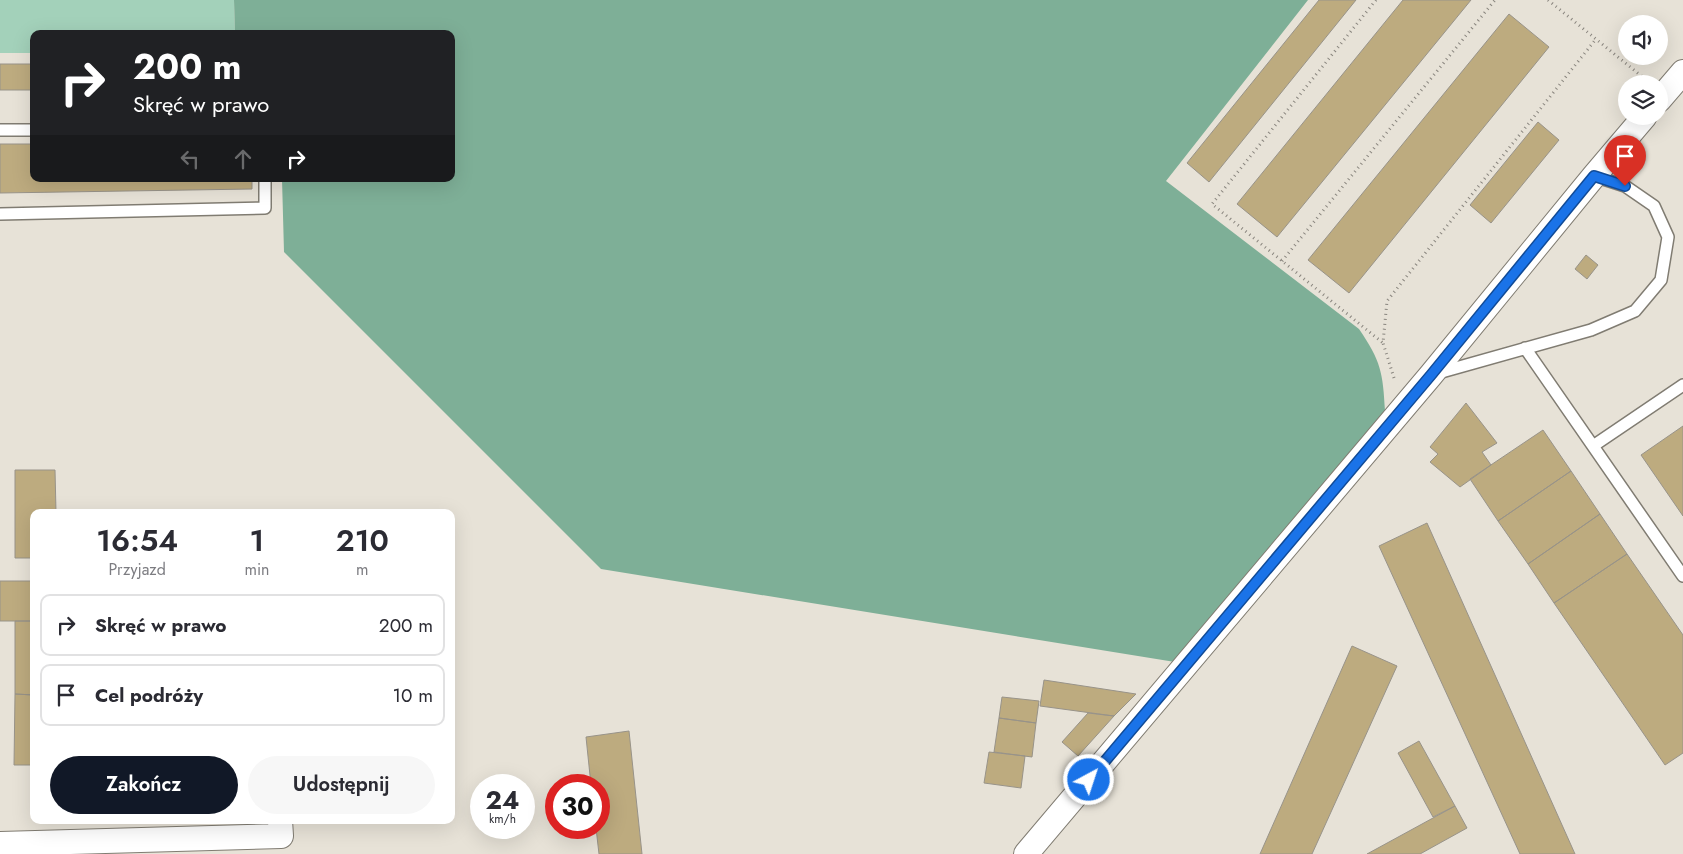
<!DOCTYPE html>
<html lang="pl">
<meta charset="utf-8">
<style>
:root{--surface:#fff;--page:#f7f7f7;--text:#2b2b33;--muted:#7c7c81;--line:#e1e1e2;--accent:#111827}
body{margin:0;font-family:Jost,sans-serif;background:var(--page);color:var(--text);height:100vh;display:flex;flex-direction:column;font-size:19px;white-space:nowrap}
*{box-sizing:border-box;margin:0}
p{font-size:16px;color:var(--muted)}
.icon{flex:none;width:28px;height:28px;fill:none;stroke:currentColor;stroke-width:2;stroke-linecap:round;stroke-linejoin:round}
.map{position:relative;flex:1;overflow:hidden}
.drawer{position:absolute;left:30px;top:509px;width:425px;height:315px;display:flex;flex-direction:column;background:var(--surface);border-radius:10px;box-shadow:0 5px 20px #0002}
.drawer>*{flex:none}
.hud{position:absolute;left:30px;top:30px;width:425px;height:152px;border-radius:10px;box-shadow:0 5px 20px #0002;background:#202124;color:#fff;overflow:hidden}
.buttons{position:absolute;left:1618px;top:15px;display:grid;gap:10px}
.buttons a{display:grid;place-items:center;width:50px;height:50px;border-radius:50%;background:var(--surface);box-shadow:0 5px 20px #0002;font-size:25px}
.speed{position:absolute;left:470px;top:774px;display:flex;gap:10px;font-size:25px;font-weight:700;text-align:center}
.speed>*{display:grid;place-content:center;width:65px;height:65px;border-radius:50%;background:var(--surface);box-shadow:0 5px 20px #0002;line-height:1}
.speed small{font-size:12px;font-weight:400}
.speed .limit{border:8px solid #d22;background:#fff;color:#111}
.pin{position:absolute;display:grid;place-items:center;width:42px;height:42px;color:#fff;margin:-51px -21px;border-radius:50% 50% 50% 0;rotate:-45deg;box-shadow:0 0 5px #0007}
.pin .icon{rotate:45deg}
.me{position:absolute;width:55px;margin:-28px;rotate:40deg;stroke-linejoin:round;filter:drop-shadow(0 0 4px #0008)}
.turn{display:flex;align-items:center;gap:18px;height:105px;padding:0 20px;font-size:22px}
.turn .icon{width:65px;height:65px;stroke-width:2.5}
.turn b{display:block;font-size:35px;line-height:42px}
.lanes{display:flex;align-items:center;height:48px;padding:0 20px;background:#0003;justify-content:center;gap:25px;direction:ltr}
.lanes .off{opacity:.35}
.eta{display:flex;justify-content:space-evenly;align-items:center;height:85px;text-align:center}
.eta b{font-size:30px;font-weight:600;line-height:35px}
.button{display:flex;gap:10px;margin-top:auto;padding:10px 20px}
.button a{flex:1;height:58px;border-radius:30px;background:var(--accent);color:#fff;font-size:20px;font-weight:600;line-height:58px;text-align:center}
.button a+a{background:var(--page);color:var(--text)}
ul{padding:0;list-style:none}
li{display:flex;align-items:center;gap:15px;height:62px;margin:0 10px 8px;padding:0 10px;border:2px solid var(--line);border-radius:10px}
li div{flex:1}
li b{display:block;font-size:19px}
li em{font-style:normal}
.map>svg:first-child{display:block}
.green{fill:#a3d1ba}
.forest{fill:#7eaf97}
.building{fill:#bdab7f;stroke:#989389}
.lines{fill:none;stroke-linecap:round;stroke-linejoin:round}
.service-casing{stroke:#807c72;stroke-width:14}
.minor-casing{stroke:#807c72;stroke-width:26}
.path{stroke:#89857e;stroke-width:3;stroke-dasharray:1 4;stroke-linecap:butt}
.service{stroke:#fff;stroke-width:11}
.minor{stroke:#fff;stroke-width:24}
.route-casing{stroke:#114b97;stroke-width:12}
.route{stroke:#1a73e8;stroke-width:9}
</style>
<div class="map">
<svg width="1683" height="854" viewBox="0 0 1683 854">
<rect width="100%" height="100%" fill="#e7e2d7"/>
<path class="green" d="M0,0H234L235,34H34V53H0Z"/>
<path class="forest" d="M234,0H1308L1166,181L1359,329C1381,361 1383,373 1385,411L1175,662L601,569L284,252L282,179H451V34H235Z"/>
<path class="building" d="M1319,0H1356L1209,182L1187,163Z
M1403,0H1471L1277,237L1237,204Z
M1509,14L1549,47L1349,293L1308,260Z
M0,64H34V90H0Z
M1538,122L1559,140L1491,223L1470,205Z
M0,144H34V179H252V189L0,193Z
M1586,255L1598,265L1587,279L1575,269Z
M1466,403L1497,443L1482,452L1491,465L1460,487L1430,462L1438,454L1430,447Z
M1683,426V516L1641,455Z
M1543,430L1571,471L1498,521L1470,479Z
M15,470H55L56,512H34V558H15Z
M1571,471L1600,514L1528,564L1498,521Z
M1600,514L1627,554L1554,603L1528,564Z
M1427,523L1575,854H1520L1379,546Z
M1627,554L1683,635V753L1665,765L1554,603Z
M0,581H34V621H0Z
M15,621H34V695L15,694Z
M1352,646L1397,666L1312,854H1260Z
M1044,680L1136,694L1114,716L1040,706Z
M15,694L34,695V765H14Z
M1002,697L1039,701L1036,723L999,718Z
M1088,713L1114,716L1078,756L1062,742Z
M999,718L1036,723L1032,757L994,752Z
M629,731L642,854H599L596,828H599V785H591L586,737Z
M1419,741L1455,806L1433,817L1398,753Z
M989,752L1025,756L1021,788L984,783Z
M1455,806L1467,828L1420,854H1367Z"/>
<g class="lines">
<g class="service-casing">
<path id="service" d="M0,130H34
M0,214L265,208V179
M1525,348L1683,576
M1438,373L1591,330L1635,311L1661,280L1668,237L1654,206L1625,186L1594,176
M1593,446L1683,385"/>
</g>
<g class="minor-casing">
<path id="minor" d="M1659,100L1683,72
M0,844L281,836L280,820
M1026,854L1431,375L1594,176L1645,116"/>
</g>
<path class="path" d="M1376,0L1212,204L1383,343
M1548,0L1645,79
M1282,261L1495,0
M1394,378L1383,343L1387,301L1596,39"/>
<use href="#service" class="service"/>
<use href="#minor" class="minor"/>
</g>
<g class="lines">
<g class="route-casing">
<path id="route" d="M1089,780L1431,375L1594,176L1625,186"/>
</g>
<use href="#route" class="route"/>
</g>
</svg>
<div class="buttons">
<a><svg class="icon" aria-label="sound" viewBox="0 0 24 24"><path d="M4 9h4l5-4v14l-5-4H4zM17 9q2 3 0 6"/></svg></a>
<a><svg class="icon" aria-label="layers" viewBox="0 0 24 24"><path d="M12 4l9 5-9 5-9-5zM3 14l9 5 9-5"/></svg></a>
</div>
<div class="speed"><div>24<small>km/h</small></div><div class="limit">30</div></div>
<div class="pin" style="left:1625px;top:186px;background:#d93025"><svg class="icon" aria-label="arrive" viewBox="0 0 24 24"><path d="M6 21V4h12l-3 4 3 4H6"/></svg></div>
<svg class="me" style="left:1089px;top:780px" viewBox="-20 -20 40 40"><circle r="17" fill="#1a73e8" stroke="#fff" stroke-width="3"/><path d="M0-11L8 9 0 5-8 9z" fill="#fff"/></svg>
<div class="hud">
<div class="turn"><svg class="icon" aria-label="right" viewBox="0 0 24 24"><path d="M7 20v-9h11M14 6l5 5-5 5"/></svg><div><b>200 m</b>Skręć w prawo</div></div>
<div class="lanes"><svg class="icon off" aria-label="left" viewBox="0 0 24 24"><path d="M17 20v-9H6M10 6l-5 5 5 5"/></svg><svg class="icon off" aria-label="ahead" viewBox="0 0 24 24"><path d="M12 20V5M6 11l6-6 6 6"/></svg><svg class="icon" aria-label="right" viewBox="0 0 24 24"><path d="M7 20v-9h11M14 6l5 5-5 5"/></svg></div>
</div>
<section class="drawer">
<div class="eta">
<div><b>16:54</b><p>Przyjazd</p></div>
<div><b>1</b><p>min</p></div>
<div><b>210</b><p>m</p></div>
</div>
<ul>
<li><svg class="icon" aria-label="right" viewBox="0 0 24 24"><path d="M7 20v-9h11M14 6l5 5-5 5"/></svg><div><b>Skręć w prawo</b></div><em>200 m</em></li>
<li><svg class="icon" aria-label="arrive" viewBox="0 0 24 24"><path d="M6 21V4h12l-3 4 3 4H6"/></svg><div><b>Cel podróży</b></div><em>10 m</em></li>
</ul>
<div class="button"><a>Zakończ</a><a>Udostępnij</a></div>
</section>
</div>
